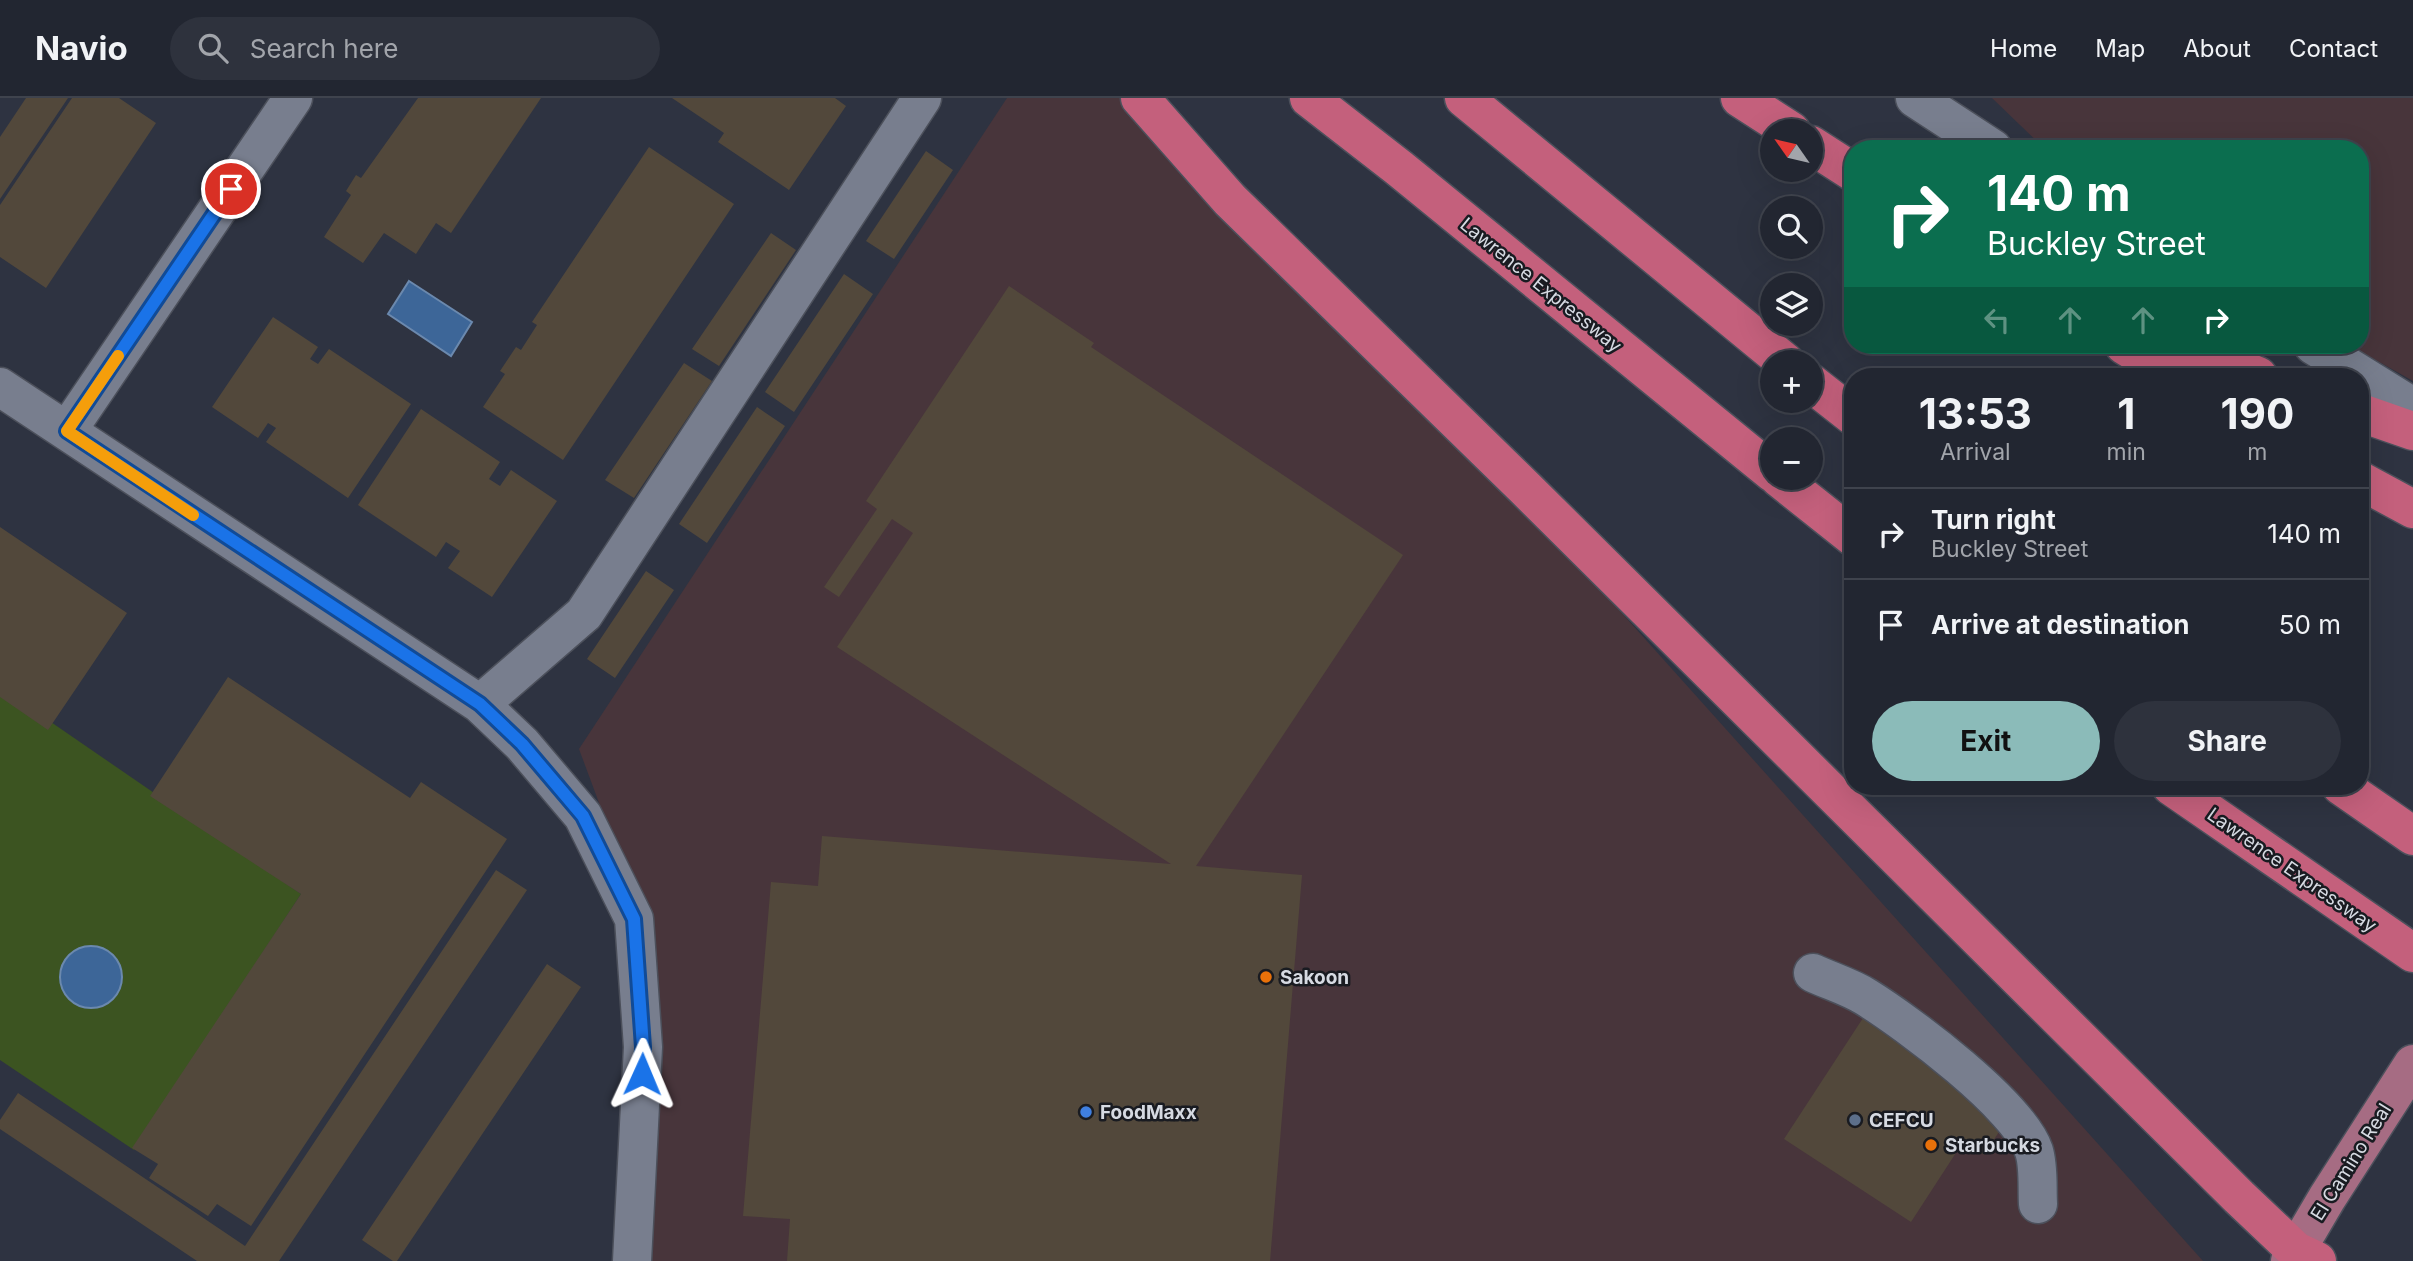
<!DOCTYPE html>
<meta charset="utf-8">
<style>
:root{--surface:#222631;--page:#2e323d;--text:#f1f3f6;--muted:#a2a5ab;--line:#3f434d;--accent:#8bbbb9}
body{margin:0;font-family:Inter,sans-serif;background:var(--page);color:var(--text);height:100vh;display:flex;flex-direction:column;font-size:26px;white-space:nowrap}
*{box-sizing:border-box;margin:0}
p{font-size:23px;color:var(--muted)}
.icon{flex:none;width:38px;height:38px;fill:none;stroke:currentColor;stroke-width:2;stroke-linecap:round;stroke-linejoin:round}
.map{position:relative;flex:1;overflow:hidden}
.panel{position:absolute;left:1844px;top:270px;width:525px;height:427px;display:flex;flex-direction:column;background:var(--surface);border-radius:28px;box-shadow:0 7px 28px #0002,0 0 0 2px var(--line)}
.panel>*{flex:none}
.hud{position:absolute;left:1844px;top:42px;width:525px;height:214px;border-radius:28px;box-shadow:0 7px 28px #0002,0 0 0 2px var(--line);background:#0b6e4f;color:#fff;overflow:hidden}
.needle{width:46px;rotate:304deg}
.buttons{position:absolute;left:1760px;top:21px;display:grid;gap:14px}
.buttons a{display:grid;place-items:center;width:63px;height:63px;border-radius:50%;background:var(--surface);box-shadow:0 7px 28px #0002,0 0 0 2px var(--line);font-size:35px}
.pin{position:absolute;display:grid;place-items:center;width:60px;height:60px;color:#fff;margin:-30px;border:4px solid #fff;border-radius:50%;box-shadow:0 2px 7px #0007}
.me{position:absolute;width:77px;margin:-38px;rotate:1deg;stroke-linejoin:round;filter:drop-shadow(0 0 5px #0008)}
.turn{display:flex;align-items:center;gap:24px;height:147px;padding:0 28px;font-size:32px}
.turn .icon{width:91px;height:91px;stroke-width:2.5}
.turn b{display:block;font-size:49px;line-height:60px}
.lanes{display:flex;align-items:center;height:66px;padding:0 28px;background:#0003;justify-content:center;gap:35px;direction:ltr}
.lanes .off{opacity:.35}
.eta{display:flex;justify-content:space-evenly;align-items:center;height:119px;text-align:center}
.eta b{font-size:42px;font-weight:700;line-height:49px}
.action{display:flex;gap:14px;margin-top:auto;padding:14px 28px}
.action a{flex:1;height:80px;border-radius:42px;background:var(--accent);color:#111;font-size:28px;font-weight:700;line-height:80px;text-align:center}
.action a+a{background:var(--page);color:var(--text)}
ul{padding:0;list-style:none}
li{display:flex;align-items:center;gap:21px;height:91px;padding:0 28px;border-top:2px solid var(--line)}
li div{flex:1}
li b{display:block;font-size:26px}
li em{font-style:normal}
header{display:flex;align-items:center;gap:42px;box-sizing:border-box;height:98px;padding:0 35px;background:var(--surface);border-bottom:2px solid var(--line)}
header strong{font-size:33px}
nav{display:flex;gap:38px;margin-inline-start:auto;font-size:24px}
.search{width:490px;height:63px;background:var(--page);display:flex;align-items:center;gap:18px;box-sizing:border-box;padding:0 24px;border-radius:38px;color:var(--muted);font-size:26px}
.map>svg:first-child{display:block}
.commercial{fill:#48353b}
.green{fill:#3c5421}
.water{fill:#3d6698;stroke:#6b89ae;stroke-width:2}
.building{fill:#52483b}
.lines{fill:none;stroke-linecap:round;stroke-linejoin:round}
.minor-casing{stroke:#4c505b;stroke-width:41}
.major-casing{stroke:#4c505b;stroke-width:41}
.highway-casing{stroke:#4c505b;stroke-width:41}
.minor{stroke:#787e8e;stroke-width:38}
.major{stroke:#a66c83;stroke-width:38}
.highway{stroke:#c4607c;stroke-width:38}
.route-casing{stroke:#114b97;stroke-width:18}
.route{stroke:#1a73e8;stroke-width:12}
.slow{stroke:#f59e0b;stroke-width:12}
.food-dot{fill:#e8710a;stroke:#191b21;stroke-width:2.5}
.shop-dot{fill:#3f7fe0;stroke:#191b21;stroke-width:2.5}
.service-dot{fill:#5c6f8a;stroke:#191b21;stroke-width:2.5}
.labels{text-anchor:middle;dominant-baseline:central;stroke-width:5;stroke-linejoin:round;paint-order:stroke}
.street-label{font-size:19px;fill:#d6dae2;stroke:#191b21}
.poi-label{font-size:19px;font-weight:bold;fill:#d6dae2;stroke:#191b21;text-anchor:start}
</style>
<header>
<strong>Navio</strong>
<div class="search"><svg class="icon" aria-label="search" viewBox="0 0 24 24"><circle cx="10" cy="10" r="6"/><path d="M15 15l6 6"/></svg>Search here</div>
<nav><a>Home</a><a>Map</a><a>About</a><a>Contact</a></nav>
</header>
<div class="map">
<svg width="2413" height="1163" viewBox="0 0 2413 1163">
<rect width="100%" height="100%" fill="#2e3341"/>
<path class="commercial" d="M1007,0H1132L1524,406L2203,1163H649L643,823L579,651Z
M1992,0H2413V283L2349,247H2361V51H2045Z"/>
<path class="green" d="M0,589L301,796L134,1052L0,962Z"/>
<path class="water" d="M409,183L472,224L451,258L388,216Z
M60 879a31 31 0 1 1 62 0a31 31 0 1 1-62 0Z"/>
<path class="building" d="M26,0H68L0,101V39Z
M72,0H119L156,25L46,190L0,159V107Z
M418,0H541L451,135L436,125L416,156L384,135L363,165L324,139L351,97L346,93L356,77L361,80Z
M672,0H835L846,8L789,92L718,44L724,35Z
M649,49L734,106L563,362L483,309L505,276L500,273L516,249L521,252L537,227L532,224Z
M926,53L953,72L894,161L866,143Z
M771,135L796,152L719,268L692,251Z
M844,176L873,196L794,314L765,294Z
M1009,188L1094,245L1091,249L1403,457L1196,768L1302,777L1270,1163H787L790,1121L743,1118L771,784L818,788L822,738L1171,766L837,549L913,435L892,421L839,499L824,489L877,411L866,403Z
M273,219L318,249L310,261L318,266L329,251L411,306L348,400L266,344L276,330L268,325L258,340L212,309Z
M684,265L712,283L634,400L605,382Z
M757,309L785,328L707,445L679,426Z
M421,311L500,364L489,381L500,388L511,372L557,403L492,499L448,470L460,453L446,444L436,459L358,407Z
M0,429L127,515L48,632L0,599Z
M646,473L674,492L615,580L587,561Z
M228,579L410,700L421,684L507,741L251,1128L217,1106L208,1118L149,1080L158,1066L132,1050L301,796L150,698Z
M496,772L527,792L279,1163H197L0,1031V1022L18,995L245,1148Z
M547,866L581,889L397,1163H393L362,1142Z
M1863,920L1918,956L2006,1023L1984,1057L1963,1044L1911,1124L1784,1041Z"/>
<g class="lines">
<g class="minor-casing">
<path id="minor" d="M1915,0L1993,51
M2313,247L2413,309
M0,289L480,606L522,646L583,718L634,821L643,949L632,1163
M67,333L293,0
M480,606L584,516L922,0
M1813,875C1830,883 1850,889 1866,899C1908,925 2019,1008 2034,1053C2039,1069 2037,1089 2038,1106"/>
</g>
<g class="major-casing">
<path id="major" d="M2290,1163L2327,1100L2413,966"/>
</g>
<g class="highway-casing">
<path id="highway" d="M1140,0L1230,102L1526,391L2239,1099L2296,1153L2317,1163
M1309,0L1399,70L1773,375
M1464,0L1785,264
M1740,0L1791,33
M1811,47L1853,74
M2124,247L2174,278
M2184,247L2258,278
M1811,285L1853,318
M2361,315L2413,333
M1779,380L1853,439
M2361,383L2413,411
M2171,688L2413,855
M2341,688L2413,738"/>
</g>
<use href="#minor" class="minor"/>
<use href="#major" class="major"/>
<use href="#highway" class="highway"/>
</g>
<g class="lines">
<g class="route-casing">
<path id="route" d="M231,91L67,333L480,606L522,646L583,718L634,821L643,949L642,976"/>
</g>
<use href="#route" class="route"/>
<path class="slow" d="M118,258L67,333L193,417"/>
</g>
<g class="food-dot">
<circle cx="1266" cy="879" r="7"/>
<circle cx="1931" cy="1047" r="7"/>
</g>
<circle class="shop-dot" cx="1086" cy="1014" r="7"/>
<circle class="service-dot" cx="1855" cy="1022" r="7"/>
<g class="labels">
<g class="street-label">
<text transform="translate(1541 187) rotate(39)">Lawrence Expressway</text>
<text transform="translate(2292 772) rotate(35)">Lawrence Expressway</text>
<text transform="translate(2351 1064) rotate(-58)">El Camino Real</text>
</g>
<g class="poi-label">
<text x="1280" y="879">Sakoon</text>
<text x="1100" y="1014">FoodMaxx</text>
<text x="1869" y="1022">CEFCU</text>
<text x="1945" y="1047">Starbucks</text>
</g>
</g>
</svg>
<div class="buttons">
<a><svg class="needle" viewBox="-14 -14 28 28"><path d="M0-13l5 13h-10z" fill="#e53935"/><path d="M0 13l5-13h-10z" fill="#a2a5ab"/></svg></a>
<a><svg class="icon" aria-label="search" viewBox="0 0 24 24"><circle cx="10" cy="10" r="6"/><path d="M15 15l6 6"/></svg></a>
<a><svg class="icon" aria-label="layers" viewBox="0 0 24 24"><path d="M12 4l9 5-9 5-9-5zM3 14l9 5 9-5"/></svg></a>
<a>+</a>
<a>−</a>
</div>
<div class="pin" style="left:231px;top:91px;background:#d93025"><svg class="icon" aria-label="arrive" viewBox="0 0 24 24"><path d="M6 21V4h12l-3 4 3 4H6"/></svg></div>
<svg class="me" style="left:642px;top:976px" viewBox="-20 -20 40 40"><path d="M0-17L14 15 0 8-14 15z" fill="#1a73e8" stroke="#fff" stroke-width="4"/></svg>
<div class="hud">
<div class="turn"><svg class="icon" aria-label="right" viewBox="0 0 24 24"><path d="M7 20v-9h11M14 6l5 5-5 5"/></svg><div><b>140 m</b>Buckley Street</div></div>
<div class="lanes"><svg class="icon off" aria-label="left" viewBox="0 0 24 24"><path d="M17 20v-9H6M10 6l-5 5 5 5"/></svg><svg class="icon off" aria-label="ahead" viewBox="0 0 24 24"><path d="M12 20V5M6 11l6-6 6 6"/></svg><svg class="icon off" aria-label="ahead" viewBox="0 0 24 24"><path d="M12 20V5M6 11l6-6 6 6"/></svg><svg class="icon" aria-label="right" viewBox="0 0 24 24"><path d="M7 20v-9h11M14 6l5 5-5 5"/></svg></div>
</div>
<section class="panel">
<div class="eta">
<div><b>13:53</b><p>Arrival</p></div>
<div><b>1</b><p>min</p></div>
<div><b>190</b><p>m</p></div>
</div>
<ul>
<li><svg class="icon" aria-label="right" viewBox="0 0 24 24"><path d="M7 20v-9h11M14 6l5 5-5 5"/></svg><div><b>Turn right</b><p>Buckley Street</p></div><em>140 m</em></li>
<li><svg class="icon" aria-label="arrive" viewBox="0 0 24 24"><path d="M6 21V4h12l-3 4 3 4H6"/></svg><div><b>Arrive at destination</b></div><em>50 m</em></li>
</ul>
<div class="action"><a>Exit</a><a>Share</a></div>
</section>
</div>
